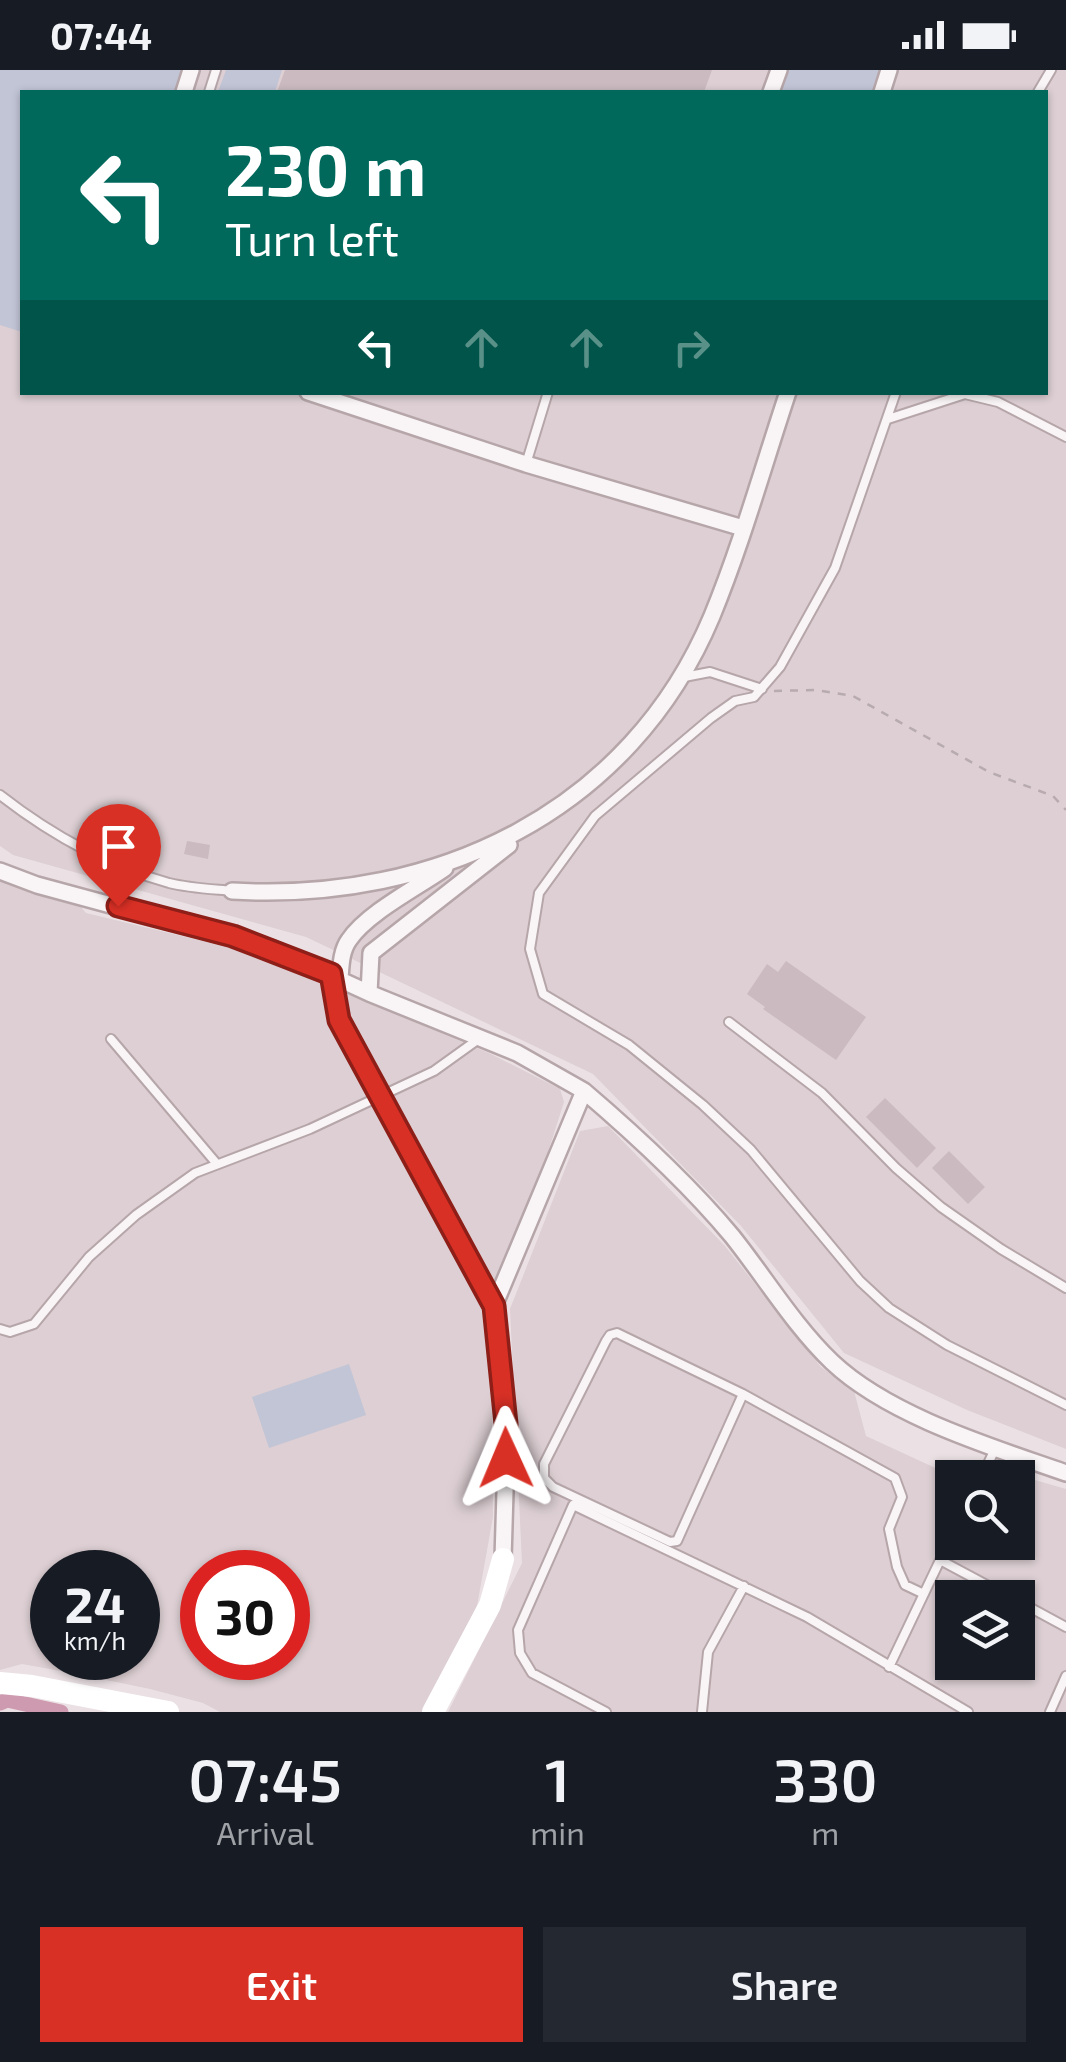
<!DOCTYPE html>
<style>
:root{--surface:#171b24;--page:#242831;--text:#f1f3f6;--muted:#9ea1a6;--accent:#d93025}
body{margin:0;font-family:"Exo 2",sans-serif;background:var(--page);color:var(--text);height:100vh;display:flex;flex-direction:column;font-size:38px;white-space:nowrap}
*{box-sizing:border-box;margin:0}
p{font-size:32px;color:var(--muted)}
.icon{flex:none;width:55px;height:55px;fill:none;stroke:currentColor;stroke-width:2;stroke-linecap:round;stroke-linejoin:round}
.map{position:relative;height:1642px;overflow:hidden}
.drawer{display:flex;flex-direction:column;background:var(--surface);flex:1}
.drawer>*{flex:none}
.hud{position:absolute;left:20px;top:20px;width:1028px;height:305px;border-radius:0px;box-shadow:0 2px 8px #0004;background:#00695c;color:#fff;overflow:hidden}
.fabs{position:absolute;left:935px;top:1390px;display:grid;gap:20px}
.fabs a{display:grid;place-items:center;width:100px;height:100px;border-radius:0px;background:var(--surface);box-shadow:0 2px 8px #0004;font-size:50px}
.speed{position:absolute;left:30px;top:1480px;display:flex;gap:20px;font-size:50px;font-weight:700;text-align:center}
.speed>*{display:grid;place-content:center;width:130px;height:130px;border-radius:50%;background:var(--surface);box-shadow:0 2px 8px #0004;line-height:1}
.speed small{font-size:25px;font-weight:400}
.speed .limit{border:15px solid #d22;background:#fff;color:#111}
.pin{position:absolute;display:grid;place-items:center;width:85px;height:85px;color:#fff;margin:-102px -42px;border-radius:50% 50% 50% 0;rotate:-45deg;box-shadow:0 0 10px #0007}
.pin .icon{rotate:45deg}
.me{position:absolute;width:110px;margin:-55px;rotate:359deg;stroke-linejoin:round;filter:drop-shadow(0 0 8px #0008)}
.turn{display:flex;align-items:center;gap:35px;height:210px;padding:0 40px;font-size:45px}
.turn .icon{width:130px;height:130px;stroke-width:2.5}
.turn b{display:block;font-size:70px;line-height:85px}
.lanes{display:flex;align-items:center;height:95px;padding:0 40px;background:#0003;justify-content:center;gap:50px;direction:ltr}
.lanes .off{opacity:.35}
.eta{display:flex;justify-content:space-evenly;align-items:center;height:170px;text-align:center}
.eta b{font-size:60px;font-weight:600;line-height:70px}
.action{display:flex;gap:20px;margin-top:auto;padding:20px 40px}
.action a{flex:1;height:115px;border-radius:0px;background:var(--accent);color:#fff;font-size:40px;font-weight:600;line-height:115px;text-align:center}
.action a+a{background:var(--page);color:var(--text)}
.status{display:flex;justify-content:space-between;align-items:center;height:70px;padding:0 50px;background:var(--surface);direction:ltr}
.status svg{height:28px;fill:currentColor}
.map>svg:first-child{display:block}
.built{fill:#ddcfd3;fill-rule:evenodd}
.green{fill:#c2c5d6}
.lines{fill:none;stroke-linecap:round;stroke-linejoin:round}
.canal{stroke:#ce9aaf;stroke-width:15}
.building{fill:#cbbbc0}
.lane-casing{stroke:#b6a6aa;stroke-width:12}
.street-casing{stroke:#b6a6aa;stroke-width:20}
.path{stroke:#b8abaf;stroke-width:2.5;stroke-dasharray:8 8;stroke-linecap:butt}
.lane{stroke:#f9f5f6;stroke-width:8}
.street{stroke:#f9f5f6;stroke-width:15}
.secondary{stroke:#fff;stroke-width:22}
.route-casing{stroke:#8d1f18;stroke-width:25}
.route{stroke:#d93025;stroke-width:18}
</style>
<div class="status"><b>07:44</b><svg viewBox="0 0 49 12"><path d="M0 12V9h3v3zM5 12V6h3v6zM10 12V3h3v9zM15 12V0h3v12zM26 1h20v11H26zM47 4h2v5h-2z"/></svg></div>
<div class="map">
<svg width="1066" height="1642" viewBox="0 0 1066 1642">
<rect width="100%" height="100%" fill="#ebe1e4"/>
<path class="built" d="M0,0H1066V1379L967,1340L844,1283L741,1156L593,1004L306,867L13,785L0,776ZM22,22H1045V322H22Z
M0,795L64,817L86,843L248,882L491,984L560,1019L564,1032L491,1260L493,1447L477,1536L423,1642H220L203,1633L150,1619L77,1604L22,1594L0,1600ZM52,1502H138V1588H52ZM202,1502H288V1588H202Z
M608,1056L725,1176L821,1297L854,1321L866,1366L955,1407L952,1472H1018V1408L1009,1407L1011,1403L1066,1419V1642H448L522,1493L510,1239L580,1061ZM952,1528H1018V1592H952Z"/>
<path class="green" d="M0,0H185L177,22H22V262L0,255Z
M226,0H282L275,22H218Z
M787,0H889L882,22H780Z
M349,1294L366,1345L269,1378L252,1327Z"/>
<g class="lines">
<path class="canal" d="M0,1633L7,1630L61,1642"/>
</g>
<path class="building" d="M285,0H712L704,22H277Z
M187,771L210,775L208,789L184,784Z
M786,891L866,947L836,990L763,939L765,937L747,924L767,894L778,902Z
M885,1028L936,1078L917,1098L866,1047Z
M949,1081L985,1117L968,1134L932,1098Z"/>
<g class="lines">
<g class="lane-casing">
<path id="lane" d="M209,22L216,0
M1038,22L1051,0
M896,322L835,498L780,597L754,627L735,631L711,648L595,746L539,823L530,879L543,924L629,975L703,1035L751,1080L860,1211L889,1238L947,1275L1066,1335
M888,349L965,324L998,332L1066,367
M526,394L548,322
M679,608L710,602L762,619
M0,725C50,764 107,796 169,813C189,818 211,819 232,821
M729,952L822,1023L896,1098L941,1137L1001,1179L1066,1218
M111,969L217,1094
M0,1259L10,1262L34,1254L89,1187L136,1145L195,1103L310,1059L434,1001L480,968
M743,1324L677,1471L670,1472L553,1417L544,1408V1394L606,1271L610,1265L617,1263L743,1324L895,1408L902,1427L889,1459L897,1497L905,1515L924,1524
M981,1408L996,1377
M940,1490L1011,1528
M1018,1531L1066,1557
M889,1597L952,1465
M606,1642L532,1603L520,1583L518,1560L573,1435L807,1547L968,1642
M702,1642L708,1582L744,1516
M1050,1642L1066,1606"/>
</g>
<g class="street-casing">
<path id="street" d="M184,22L191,0
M771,22L779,0
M882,22L889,0
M308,322L526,394L743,458
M0,801L37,815L273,879L369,923L517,983L584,1021L494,1236L507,1354L503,1489
M232,821C436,833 630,742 712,546C742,473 763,397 788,322
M331,904L339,949L494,1236
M340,909C341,896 341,881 349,870C367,843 418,817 445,798
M369,923L371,883L509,775
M584,1021C632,1062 692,1118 732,1166C764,1206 795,1257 832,1292C889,1346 992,1377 1066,1403"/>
</g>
<path class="path" d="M774,621L816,620L853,626L989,702L1053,726L1066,740"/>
<use href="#lane" class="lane"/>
<use href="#street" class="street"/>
<path class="secondary" d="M0,1613L32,1616L168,1642
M433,1642L490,1535L503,1489"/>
</g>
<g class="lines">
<g class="route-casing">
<path id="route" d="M118,836L233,866L331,904L339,950L494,1236L506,1354V1388"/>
</g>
<use href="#route" class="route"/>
</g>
</svg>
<div class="fabs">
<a><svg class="icon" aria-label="search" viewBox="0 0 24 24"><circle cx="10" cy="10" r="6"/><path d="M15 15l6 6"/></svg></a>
<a><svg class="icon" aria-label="layers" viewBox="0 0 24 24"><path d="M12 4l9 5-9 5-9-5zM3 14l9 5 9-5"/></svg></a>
</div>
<div class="speed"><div>24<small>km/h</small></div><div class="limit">30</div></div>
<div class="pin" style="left:118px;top:836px;background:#d93025"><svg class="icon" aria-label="arrive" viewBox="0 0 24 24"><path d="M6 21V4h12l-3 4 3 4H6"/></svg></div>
<svg class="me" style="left:506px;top:1388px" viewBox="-20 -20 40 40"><path d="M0-17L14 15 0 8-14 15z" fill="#d93025" stroke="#fff" stroke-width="4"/></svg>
<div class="hud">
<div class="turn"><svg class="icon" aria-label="left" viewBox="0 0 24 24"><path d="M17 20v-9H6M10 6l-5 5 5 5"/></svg><div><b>230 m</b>Turn left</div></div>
<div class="lanes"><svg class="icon" aria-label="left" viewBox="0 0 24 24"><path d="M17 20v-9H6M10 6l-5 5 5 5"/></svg><svg class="icon off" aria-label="ahead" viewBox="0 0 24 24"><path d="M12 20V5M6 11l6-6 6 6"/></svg><svg class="icon off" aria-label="ahead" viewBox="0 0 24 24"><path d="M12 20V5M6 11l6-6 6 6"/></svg><svg class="icon off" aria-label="right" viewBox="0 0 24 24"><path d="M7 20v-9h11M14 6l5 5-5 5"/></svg></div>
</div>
</div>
<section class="drawer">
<div class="eta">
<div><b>07:45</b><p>Arrival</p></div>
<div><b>1</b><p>min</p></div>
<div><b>330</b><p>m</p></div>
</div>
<div class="action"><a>Exit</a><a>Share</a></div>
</section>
